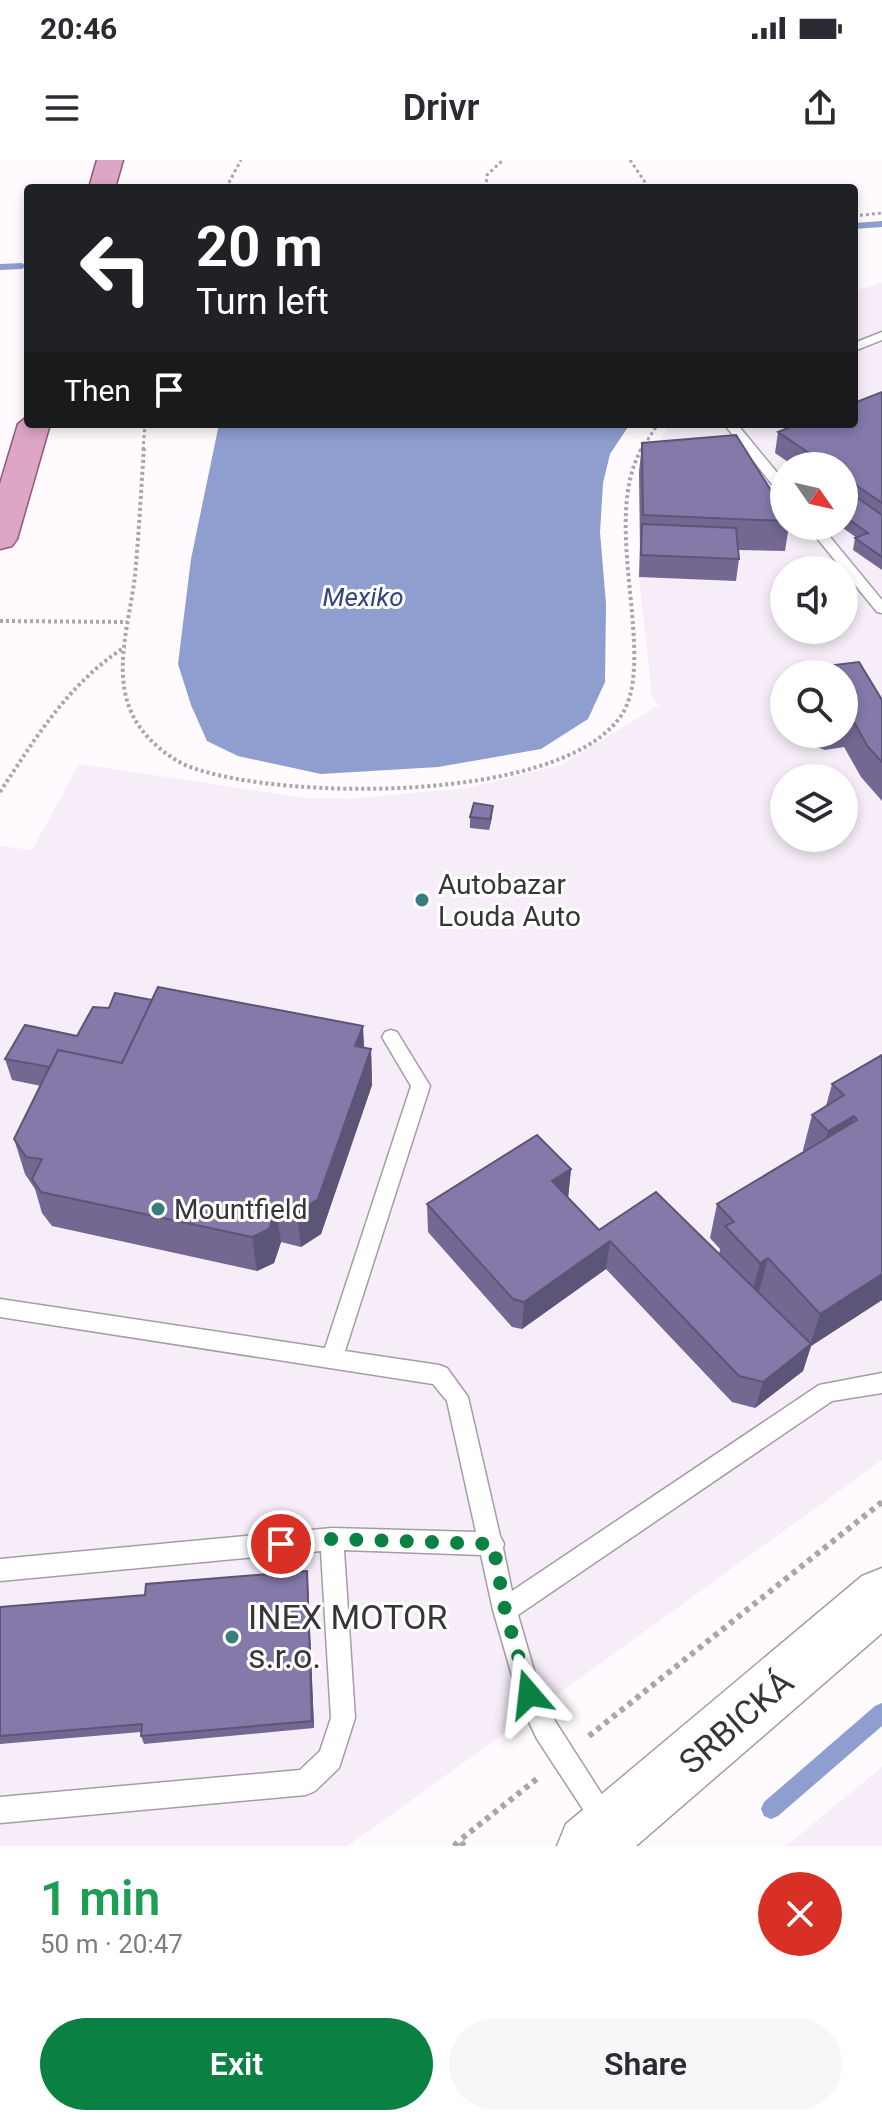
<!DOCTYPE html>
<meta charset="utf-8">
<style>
:root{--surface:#fff;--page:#f7f7f7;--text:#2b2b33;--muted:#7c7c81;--accent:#0b8043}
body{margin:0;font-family:Roboto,sans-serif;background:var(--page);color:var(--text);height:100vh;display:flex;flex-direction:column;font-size:30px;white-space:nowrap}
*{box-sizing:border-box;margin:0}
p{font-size:26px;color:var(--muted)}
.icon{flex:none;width:44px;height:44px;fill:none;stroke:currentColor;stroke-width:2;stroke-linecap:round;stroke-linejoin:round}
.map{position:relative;height:1686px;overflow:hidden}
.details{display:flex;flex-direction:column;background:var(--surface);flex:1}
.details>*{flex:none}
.hud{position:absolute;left:24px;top:24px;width:834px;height:244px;border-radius:8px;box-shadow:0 4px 12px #0003;background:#202124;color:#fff;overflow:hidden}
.needle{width:52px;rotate:124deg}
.buttons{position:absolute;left:770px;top:292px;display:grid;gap:16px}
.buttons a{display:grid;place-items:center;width:88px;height:88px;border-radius:50%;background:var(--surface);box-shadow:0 4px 12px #0003;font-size:40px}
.pin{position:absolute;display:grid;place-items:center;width:68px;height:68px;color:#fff;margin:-34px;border:4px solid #fff;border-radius:50%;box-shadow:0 2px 8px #0007}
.me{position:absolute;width:88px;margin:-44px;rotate:343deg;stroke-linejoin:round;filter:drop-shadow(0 0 6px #0008)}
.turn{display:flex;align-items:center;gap:28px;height:168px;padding:0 40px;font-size:36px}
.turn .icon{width:104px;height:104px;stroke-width:2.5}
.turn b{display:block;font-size:56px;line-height:68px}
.then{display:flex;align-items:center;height:76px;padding:0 40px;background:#0003;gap:16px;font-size:30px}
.round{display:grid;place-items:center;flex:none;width:84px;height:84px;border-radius:42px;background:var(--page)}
.headline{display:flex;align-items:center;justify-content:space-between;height:136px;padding:0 40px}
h1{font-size:48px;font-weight:600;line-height:60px;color:#1e9e55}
.primary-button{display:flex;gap:16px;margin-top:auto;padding:16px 40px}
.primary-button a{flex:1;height:92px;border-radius:48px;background:var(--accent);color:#fff;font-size:32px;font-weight:600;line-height:92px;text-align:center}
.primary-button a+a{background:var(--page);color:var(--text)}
.status{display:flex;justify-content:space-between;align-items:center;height:56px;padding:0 40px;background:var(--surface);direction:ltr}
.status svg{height:22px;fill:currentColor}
header{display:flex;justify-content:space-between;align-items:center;height:104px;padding:0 40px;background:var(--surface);font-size:36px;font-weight:600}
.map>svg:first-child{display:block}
.built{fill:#f6edf8;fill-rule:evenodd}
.water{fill:#8d9ecf}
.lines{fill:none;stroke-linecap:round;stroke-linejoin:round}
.stream{fill:#8d9ecf;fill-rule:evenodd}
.lane-casing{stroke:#a29ea3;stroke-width:3}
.secondary-casing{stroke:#a29ea3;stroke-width:3}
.primary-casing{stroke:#935779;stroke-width:3}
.path-far2{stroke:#a9a6a9;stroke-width:3;stroke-dasharray:3 3;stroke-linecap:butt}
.path-far1{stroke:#a9a6a9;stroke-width:4;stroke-dasharray:3 3;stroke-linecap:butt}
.path{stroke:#a9a6a9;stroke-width:6;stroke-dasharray:5 5;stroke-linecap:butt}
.lane{fill:#fff;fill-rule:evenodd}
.secondary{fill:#fff;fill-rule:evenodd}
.primary{fill:#dca6c4;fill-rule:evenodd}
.wall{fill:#726892}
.shaded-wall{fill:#5d5577}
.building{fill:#8579aa;stroke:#5d5577;stroke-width:2}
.route{stroke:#0b8043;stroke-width:14;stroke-dasharray:0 25.2}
.poi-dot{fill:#357e7d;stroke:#fff;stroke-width:3}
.labels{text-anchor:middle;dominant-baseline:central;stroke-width:6;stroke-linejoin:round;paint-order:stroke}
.far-water-label{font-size:26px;font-style:italic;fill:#344482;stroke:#fff}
.poi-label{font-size:28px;fill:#373537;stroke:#fff;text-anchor:start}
.near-poi-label{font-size:34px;fill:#373537;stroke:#fff;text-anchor:start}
.near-street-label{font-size:34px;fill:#373537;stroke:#fff}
</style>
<div class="status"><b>20:46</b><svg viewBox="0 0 49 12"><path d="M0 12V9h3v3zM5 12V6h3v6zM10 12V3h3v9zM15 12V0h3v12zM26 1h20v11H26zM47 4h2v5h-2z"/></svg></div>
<header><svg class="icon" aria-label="menu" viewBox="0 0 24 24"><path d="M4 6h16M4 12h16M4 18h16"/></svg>Drivr<svg class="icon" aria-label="share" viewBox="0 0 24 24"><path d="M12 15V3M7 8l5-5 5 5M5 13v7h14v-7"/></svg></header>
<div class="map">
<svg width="882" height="1686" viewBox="0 0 882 1686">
<rect width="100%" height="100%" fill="#fefafe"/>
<path class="built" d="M882,123V1300L348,1686H0V686L32,690L79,604L306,638L348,639L468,628L561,605L659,545L652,537L639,417V312L670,264H854V131ZM784,306H844V366H784ZM784,410H844V470H784ZM784,514H844V574H784ZM784,618H844V678H784Z
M882,1606V1686H786L877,1611Z"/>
<path class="water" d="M219,264H630L610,294L603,323L600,372L606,444L605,522L588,559L541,589L438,607L321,614L238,596L207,581L191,545L178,504L191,399Z"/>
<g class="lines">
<path class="stream" d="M882,61V67L854,69V63Z
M0,104L22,103L26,106L22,109L0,110Z
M882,1543V1566L778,1656L771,1659L764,1656L761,1649L764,1642L875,1546Z"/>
<g class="lane-casing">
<path id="lane" d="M882,172V180L854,191V183Z
M724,264H737L784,321V334L779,333Z
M807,366H821L882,440V453L877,452Z
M391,870L397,872L430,926L345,1191L439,1205L447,1208L468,1237L500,1376L504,1384L503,1388L512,1431L819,1225L882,1213V1233L832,1241L518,1455L540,1531L555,1561L635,1686H607L537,1579L520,1543L493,1450L481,1395L344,1390L355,1558L339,1608L315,1631L306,1635L0,1663V1637L300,1610L320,1591L331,1558L321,1391L0,1421V1399L332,1368L476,1372L447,1241L433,1224L0,1157V1139L325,1188L411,926L382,877L385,872Z"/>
</g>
<g class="secondary-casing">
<path id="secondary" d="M882,1408V1473L636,1686H557L566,1664L862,1416Z"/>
</g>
<g class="primary-casing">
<path id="primary" d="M97,0H123L115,28H89Z
M28,256V264H50L17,379L12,386L0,389V324L18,264Z"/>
</g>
<path class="path-far2" d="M630,0L649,28
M226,28L241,0
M486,28L487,15L503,0
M854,56L882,53
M143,290L145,264
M641,290L658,264"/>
<path class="path-far1" d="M144,288C141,330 139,373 135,415C130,463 109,518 137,563C149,582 172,601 193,608C285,640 552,643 618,560C662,506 598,363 642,288
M0,461L127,462
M0,632C36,577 69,523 125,487"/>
<path class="path" d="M589,1576L882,1342
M454,1686L460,1680
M464,1686L460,1680L538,1618"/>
<use href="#lane" class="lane"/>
<use href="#secondary" class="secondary"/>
<use href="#primary" class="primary"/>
</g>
<path class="wall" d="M882,232V410L853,390L855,378H857L840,366H844V306H794L775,293L778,272Z
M642,283L784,351V366H789L785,391L738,390L739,399L736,421L639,417L640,385L639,312Z
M844,514L882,540V641L861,617L844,587L825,590L793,578L791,574H844Z
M784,544V562L781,558Z
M470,657H492L489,670L470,668Z
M77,876L364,888L371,889L372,925L321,1074L301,1087L281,1082L274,1103L257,1111L52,1066L42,1053L35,1029L25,1014L14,979L41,926L12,920L5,899Z
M882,895V1140L811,1186L803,1211L755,1248L732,1242L606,1109L522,1169L512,1167L428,1072L427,1044L571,1009L568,1038L599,1070L719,1094L720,1089L710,1078L717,1044L804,992L803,990L812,955L826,946L832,924Z
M307,1411L314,1568L144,1584L141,1576V1572L0,1584V1447L145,1435Z"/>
<path class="shaded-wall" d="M493,646L492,657L489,670L490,659Z
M363,866L365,902L355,886Z
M371,889L372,925L321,1074L301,1087L297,1053Z
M854,956L843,991L818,1006L828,971Z
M571,1009L568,1038L552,1021Z
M276,1048L281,1082L274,1103L257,1111L252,1077Z
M610,1081L606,1109L522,1169L524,1142Z
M768,1098L759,1132L751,1137L760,1103Z
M882,1114V1140L811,1186L803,1211L755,1248L763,1222L810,1185L820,1154Z
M307,1411L308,1420L314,1568L312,1561Z"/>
<path class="building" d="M882,232V343L844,317V306H828L778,272L798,264H854V243Z
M736,275L784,351V361L643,355L642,283Z
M852,334L882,355V397L855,378L868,373L844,356V338Z
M642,364L736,368L739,399L641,395Z
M859,502L882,540V602L868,587L851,557L844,558V514H799L803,509Z
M474,643L493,646L490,659L470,657Z
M158,827L363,866L355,886L371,889L318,1039L297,1053L276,1048L269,1069L252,1077L41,1032L32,1019L42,999L26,997L14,979L58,890L122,903Z
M115,833L152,840L122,903L58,890L50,907L5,899L25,865L77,876L93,847L109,848Z
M882,895V1114L820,1154L768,1098L760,1103L725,1066L734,1062L717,1044L857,960L854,956L828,971L812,955L844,935L832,924Z
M537,975L571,1009L552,1021L599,1070L656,1032L811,1184L763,1222L739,1216L610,1081L524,1142L513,1139L427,1044Z
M307,1411L312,1561L141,1576L142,1564L0,1576V1447L145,1435L146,1424Z"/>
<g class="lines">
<path class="route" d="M281,1384L332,1379L493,1384L505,1450L529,1534"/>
</g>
<g class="poi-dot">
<circle cx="422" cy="740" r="8"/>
<circle cx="158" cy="1049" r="8"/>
<circle cx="232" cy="1477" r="8"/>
</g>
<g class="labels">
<g class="far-water-label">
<text x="363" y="437">Mexiko</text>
</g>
<g class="poi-label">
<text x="438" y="724">Autobazar<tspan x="438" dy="32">Louda Auto</tspan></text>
<text x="174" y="1049">Mountfield</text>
</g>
<g class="near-poi-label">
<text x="248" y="1457">INEX MOTOR<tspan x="248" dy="39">s.r.o.</tspan></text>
</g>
<g class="near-street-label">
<text transform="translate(736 1562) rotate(-41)">SRBICKÁ</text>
</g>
</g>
</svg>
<div class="buttons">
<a><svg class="needle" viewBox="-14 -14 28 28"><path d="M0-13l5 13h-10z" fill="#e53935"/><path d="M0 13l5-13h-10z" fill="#7c7c81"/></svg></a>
<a><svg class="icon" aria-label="sound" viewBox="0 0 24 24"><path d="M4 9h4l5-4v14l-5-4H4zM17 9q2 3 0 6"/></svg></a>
<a><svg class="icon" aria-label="search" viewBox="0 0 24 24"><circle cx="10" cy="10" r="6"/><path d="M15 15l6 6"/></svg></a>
<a><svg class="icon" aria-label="layers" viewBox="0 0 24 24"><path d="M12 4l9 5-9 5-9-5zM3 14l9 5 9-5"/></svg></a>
</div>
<div class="pin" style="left:281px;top:1384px;background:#d93025"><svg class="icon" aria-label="arrive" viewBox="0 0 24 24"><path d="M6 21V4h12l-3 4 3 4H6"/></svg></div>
<svg class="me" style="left:529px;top:1534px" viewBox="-20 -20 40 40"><path d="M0-17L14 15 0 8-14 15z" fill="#0b8043" stroke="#fff" stroke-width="4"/></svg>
<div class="hud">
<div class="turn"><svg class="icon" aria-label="left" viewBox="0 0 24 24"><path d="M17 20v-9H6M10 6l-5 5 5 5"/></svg><div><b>20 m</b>Turn left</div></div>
<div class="then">Then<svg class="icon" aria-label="arrive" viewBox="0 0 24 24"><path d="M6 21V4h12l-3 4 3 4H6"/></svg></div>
</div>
</div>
<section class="details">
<div class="headline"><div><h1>1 min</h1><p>50 m · 20:47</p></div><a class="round" style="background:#d93025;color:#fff"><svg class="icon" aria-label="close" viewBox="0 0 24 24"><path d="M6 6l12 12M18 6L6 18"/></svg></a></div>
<div class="primary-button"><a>Exit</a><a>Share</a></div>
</section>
